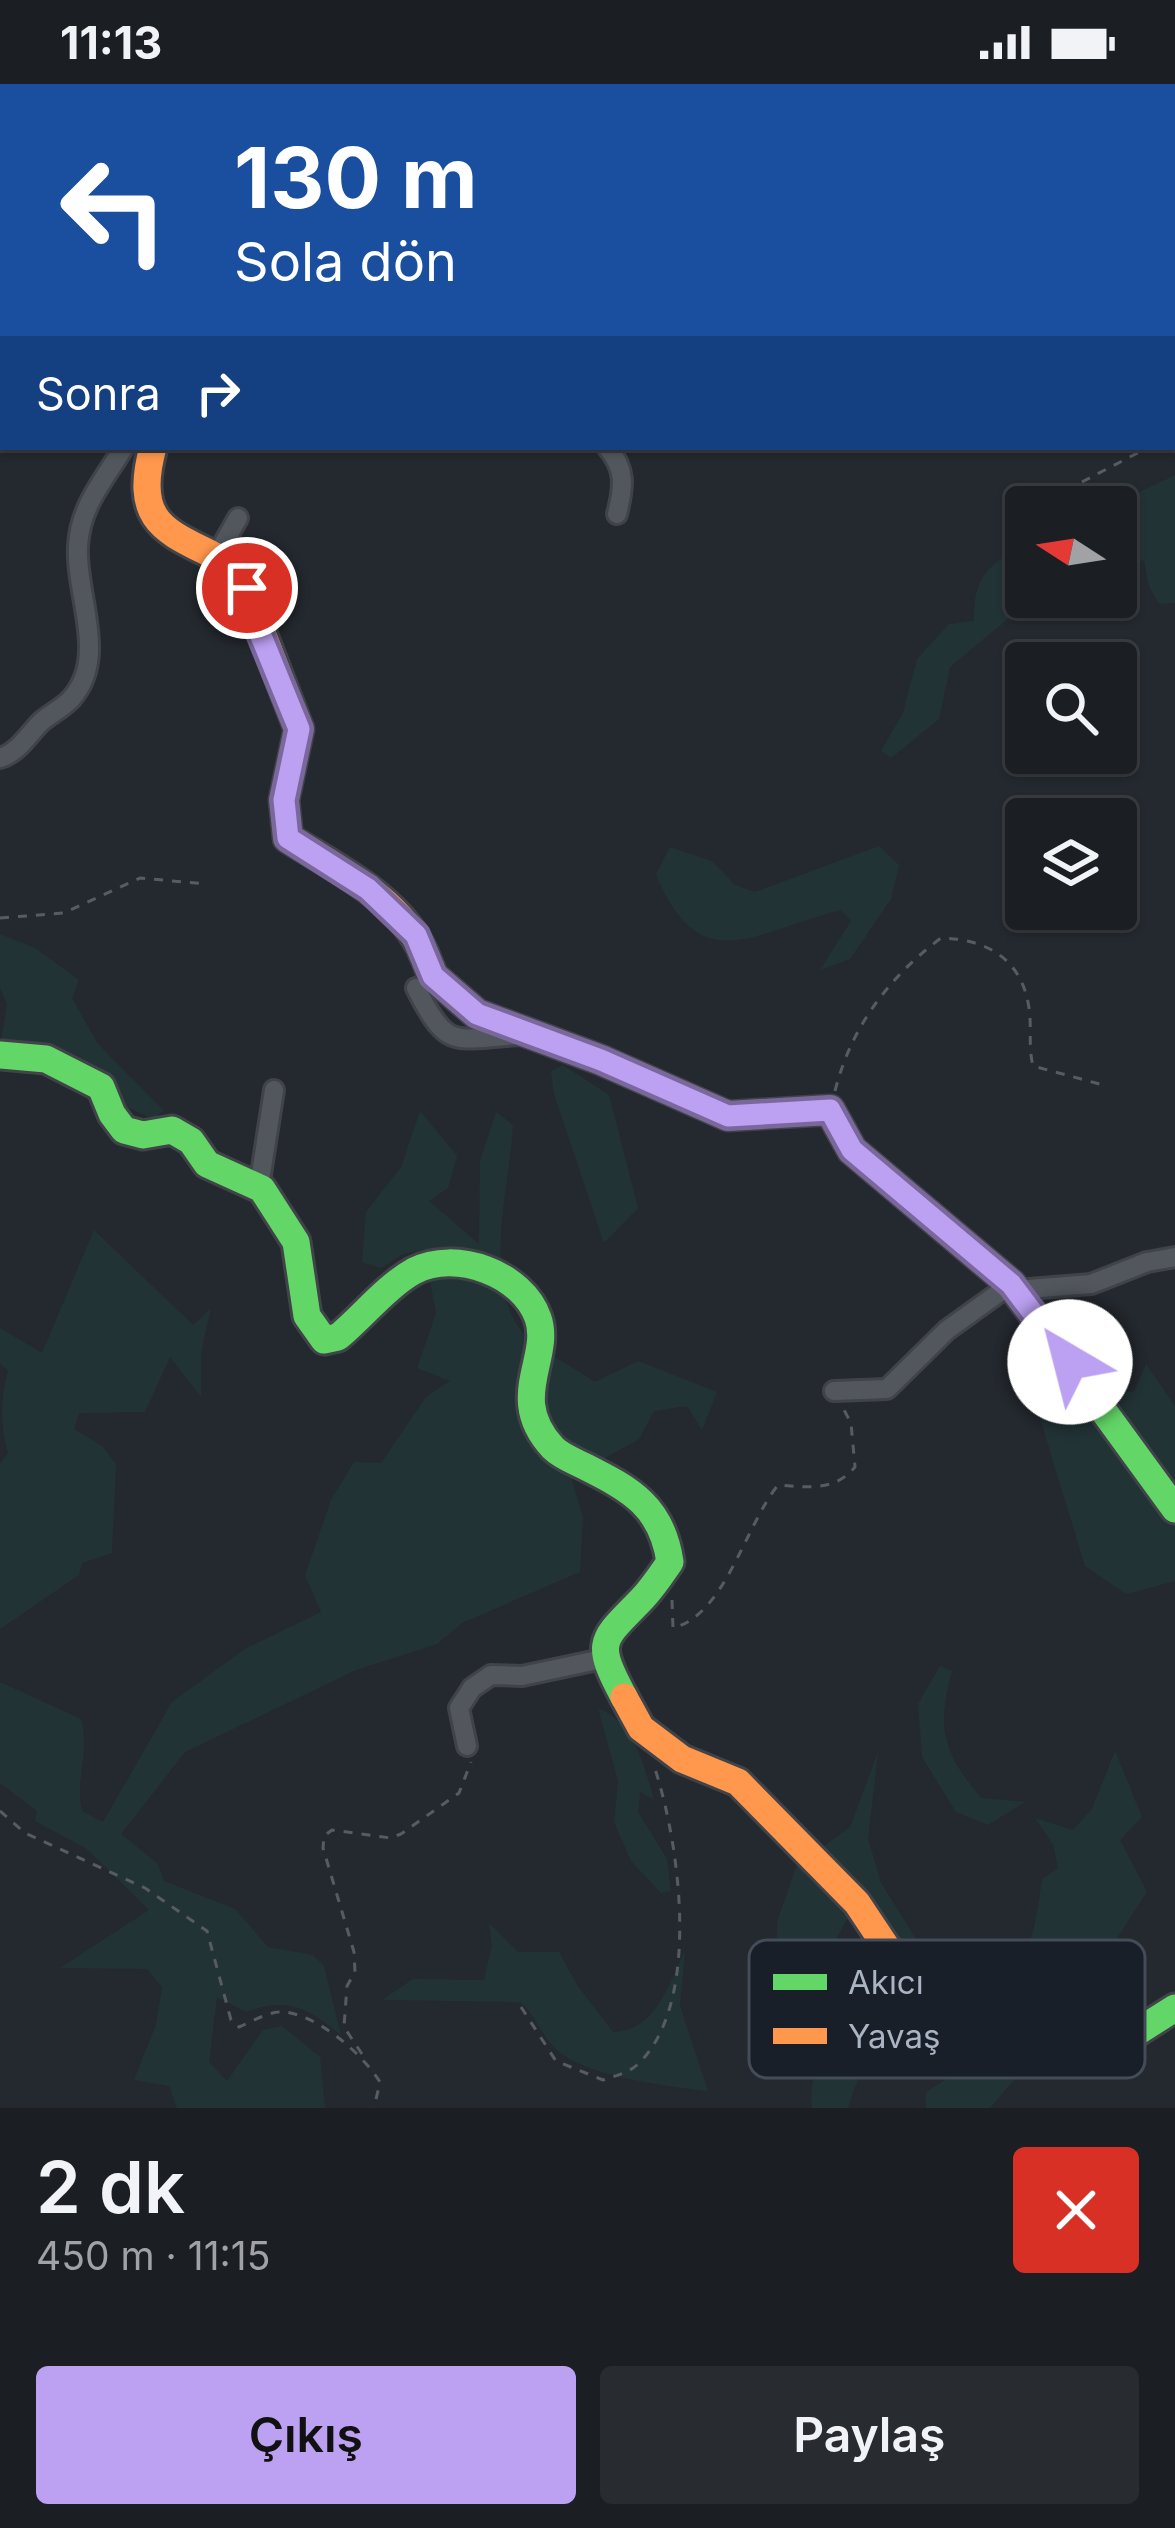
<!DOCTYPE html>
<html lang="tr">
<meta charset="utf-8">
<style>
:root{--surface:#1b1f23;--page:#282c30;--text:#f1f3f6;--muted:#a0a2a6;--line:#393d41;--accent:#bca0f2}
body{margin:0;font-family:Inter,sans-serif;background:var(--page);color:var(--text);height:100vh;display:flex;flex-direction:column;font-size:45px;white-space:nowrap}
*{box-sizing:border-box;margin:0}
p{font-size:39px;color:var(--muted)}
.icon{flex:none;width:66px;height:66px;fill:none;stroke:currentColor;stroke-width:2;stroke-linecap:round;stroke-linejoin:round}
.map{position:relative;height:2024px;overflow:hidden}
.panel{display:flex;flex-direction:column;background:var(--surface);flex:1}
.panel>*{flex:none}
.banner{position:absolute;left:0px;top:0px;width:1176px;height:366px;box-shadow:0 3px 9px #0004,0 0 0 3px var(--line);background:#1a4fa0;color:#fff;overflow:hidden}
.needle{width:78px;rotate:282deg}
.buttons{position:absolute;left:1005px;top:402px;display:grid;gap:24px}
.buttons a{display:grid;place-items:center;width:132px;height:132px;border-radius:12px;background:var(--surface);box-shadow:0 3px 9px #0004,0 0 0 3px var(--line);font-size:60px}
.pin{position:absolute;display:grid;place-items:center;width:102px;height:102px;color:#fff;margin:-51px;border:6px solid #fff;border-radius:50%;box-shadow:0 3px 12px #0007}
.me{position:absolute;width:132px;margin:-66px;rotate:323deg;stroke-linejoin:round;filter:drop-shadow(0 0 9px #0008)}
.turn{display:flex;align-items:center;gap:42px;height:252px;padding:0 36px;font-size:54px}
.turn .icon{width:156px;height:156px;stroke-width:2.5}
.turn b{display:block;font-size:84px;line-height:102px}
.then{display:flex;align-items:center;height:114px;padding:0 36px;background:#0003;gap:24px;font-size:45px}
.round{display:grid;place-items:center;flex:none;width:126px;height:126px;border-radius:12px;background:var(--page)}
.headline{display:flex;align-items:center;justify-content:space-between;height:204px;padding:0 36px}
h1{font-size:72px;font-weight:600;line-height:90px}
.button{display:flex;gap:24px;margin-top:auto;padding:24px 36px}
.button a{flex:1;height:138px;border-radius:12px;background:var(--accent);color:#111;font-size:48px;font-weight:600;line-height:138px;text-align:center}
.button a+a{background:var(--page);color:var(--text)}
.status{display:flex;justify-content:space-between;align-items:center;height:84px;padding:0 60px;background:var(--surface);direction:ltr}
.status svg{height:33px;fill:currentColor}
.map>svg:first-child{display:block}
.green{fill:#223335}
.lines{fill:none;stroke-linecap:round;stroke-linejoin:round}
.stream{stroke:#314158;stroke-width:6}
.street-casing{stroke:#404348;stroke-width:24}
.fast-casing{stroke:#404348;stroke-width:33}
.slow-casing{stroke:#404348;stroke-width:33}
.path{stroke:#565c62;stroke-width:3;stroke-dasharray:9 9;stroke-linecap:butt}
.street{stroke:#52575e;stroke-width:18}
.fast{stroke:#63d668;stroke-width:27}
.slow{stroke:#ff974d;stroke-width:27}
.route-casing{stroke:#7a689d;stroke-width:30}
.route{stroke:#bca0f2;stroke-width:21}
.key{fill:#181f29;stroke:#444c57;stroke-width:3}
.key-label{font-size:33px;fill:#abb4c3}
</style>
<div class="status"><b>11:13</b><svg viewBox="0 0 49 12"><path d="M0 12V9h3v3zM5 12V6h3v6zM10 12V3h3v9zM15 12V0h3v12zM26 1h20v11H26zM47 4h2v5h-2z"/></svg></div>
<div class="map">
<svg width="1175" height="2024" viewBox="0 0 1175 2024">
<rect width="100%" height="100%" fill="#24292f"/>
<path class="green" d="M1175,391V519L1159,520L1149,502L1144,476L1116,486V423H1109Z
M1026,459V513H1034L950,583L939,635L891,674L881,667L903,629L917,575L949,540L974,537C974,490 987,483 1026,459Z
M879,762L899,781L891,815L850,875L820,886L851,837L841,826C757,846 700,899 656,790L670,763L712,777L735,801L755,808Z
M0,850L35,864L79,896L72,914L98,960L164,1027L153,1035L0,965L7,920L0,904Z
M563,981L609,1011L638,1124L604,1159L554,1010L551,987Z
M420,1027L457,1072L448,1104L429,1117L479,1160L480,1077L496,1028L513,1041C510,1100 480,1203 525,1251C543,1269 574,1283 595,1298L638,1277L717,1308L702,1346L687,1322L654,1327L639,1355L571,1393L583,1433L580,1488L462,1539L437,1560L356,1586L185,1668L121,1750L157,1779L164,1797L235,1825L268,1863L313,1871L324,1882L341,1951C308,1924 287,1912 246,1928L217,1913L209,1978L227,1997L263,1946L282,1942L320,1973L325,2024H177L169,2002L134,1996L156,1941L162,1903L147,1885L60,1884L149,1826L87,1765L35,1737L37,1727L0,1699V1598L81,1635C90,1667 75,1694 82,1727L103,1738L172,1618L245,1565L321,1528L305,1491L331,1416L354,1378L381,1379L426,1313L450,1297L417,1284L436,1229L424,1165L403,1170L381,1184L362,1178L366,1128L401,1083Z
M94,1146L193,1241L211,1224L201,1269V1313L170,1273L145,1328L79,1329L74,1345L102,1362L116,1380L112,1469L82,1479L79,1491L0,1545V1380L8,1369C0,1341 0,1314 8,1287L0,1279V1244L42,1269Z
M1146,1280L1175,1322V1497L1126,1510L1085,1482L1029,1298L1134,1308Z
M940,1582L952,1587C936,1645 943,1668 981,1714L1025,1718L988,1741L956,1728L922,1673L918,1620Z
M598,1624C634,1639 644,1680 654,1716L640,1708L638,1728L667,1775L671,1807L661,1809L631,1777L614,1738L618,1697Z
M1115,1667L1142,1733L1120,1756L1147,1808L1060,1942L990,2024H926V2008L955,1990L984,1960L966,1930L921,1909L861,1810L829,1868L799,1857L777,1859V1838L796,1783L850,1743L878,1668L868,1755L881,1799L925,1869L953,1890L992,1910C1033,1879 1035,1842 1042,1795L1058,1784L1053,1760L1035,1734L1073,1746L1092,1725Z
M489,1839L518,1868H559L577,1901L613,1948C657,1946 667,1902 685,1867L680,1922L708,2007C669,2002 582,1993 554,1963C541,1950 535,1931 520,1918L382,1916L413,1895L484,1896L492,1861Z
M908,1892C887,1937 862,1977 848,2024H812C804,1967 865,1918 908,1892Z"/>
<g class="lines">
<path class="stream" d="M1119,3V0
M1173,298L1175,310"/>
<g class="street-casing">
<path id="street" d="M14,0L16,3
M222,0V3
M94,3L95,0
M607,363C626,385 624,402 617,430
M217,471L238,434
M259,526L262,496L279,485
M0,674C18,669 28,651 41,638C50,630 63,624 71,615C109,573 75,511 78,462C80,422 104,396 124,363
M416,904C449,969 454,954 521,951
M259,1103L274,1006
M1016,1206L1091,1200L1147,1178L1175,1173
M834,1307L887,1305L947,1246L1011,1200
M467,1662L459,1624L472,1604L491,1591L522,1592L607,1574"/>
</g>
<g class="fast-casing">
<path id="fast" d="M424,870L433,892L477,930L601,976L728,1032L830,1026L852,1066L1011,1200L1175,1425
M0,971L46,975L101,1003L112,1030L124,1046L143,1051L172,1046L191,1057L207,1080L262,1105L296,1158L307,1232L324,1256L338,1253C362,1233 387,1202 414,1187C456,1165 523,1190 538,1234C552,1274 506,1314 553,1364C561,1372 574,1377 584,1382C632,1406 662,1423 670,1478C661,1491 652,1505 641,1516C601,1557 594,1557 624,1613
M1000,1945L1020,1964L1126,1955L1175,1924"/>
</g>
<g class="slow-casing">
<path id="slow" d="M153,363C130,448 175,448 237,484L299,645L284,716L288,754C336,784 401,815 424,870
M624,1613L641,1644L682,1675L738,1698L857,1819L887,1864L928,1900L966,1913L1000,1945"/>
</g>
<path class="path" d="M762,3L763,0
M1145,3L1146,0
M1034,423L1149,363
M1009,442L1026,428
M0,834L64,829L140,794L206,800
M835,1007C851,943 889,893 941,854C987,855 1022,875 1029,924C1032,944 1028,962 1033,982L1107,1002
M672,1516L673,1544C725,1531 745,1442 778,1401C808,1403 834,1408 855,1383L851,1339L843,1324
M0,1727L25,1749L145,1804L207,1847L231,1936L239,1943C253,1937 271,1926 286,1928C322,1934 362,1970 380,1998L374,2024
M521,1923L556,1977L603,1996C615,1992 628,1989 637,1981C702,1921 680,1761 655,1685
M362,1970L344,1943L347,1902L355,1888L354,1868L323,1764L324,1752L332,1746L391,1754L401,1750L459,1709L471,1678"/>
<use href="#street" class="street"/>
<use href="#fast" class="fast"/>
<use href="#slow" class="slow"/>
</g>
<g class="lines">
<g class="route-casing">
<path id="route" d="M247,504L250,525L299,645L284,716L288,754L368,805L416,851L433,892L477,930L601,976L728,1032L830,1026L852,1066L1011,1200L1070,1278"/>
</g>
<use href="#route" class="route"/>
</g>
<rect x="749" y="1856" width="396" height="138" rx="18" class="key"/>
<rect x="773" y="1890" width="54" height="16" fill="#63d668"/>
<rect x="773" y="1944" width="54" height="16" fill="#ff974d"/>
<g class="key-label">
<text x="848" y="1910">Akıcı</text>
<text x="848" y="1964">Yavaş</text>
</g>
</svg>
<div class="buttons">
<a><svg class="needle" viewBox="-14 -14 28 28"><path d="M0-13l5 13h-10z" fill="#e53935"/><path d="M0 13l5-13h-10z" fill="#a0a2a6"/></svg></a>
<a><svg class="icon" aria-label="search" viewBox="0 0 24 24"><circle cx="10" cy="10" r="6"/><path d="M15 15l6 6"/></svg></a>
<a><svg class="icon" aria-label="layers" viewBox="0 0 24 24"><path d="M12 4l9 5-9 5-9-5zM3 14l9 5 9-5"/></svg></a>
</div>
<div class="pin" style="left:247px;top:504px;background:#d93025"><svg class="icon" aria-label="arrive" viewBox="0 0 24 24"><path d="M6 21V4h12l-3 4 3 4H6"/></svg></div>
<svg class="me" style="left:1070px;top:1278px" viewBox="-20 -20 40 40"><circle r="19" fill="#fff"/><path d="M0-13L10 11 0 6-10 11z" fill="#bca0f2"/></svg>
<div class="banner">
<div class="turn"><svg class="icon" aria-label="left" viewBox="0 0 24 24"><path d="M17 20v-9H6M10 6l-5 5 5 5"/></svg><div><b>130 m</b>Sola dön</div></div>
<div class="then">Sonra<svg class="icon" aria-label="right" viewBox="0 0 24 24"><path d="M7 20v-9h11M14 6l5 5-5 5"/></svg></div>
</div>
</div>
<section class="panel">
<div class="headline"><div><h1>2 dk</h1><p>450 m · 11:15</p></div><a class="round" style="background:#d93025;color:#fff"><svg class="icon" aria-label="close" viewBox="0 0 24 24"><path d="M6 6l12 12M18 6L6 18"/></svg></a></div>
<div class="button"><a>Çıkış</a><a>Paylaş</a></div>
</section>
